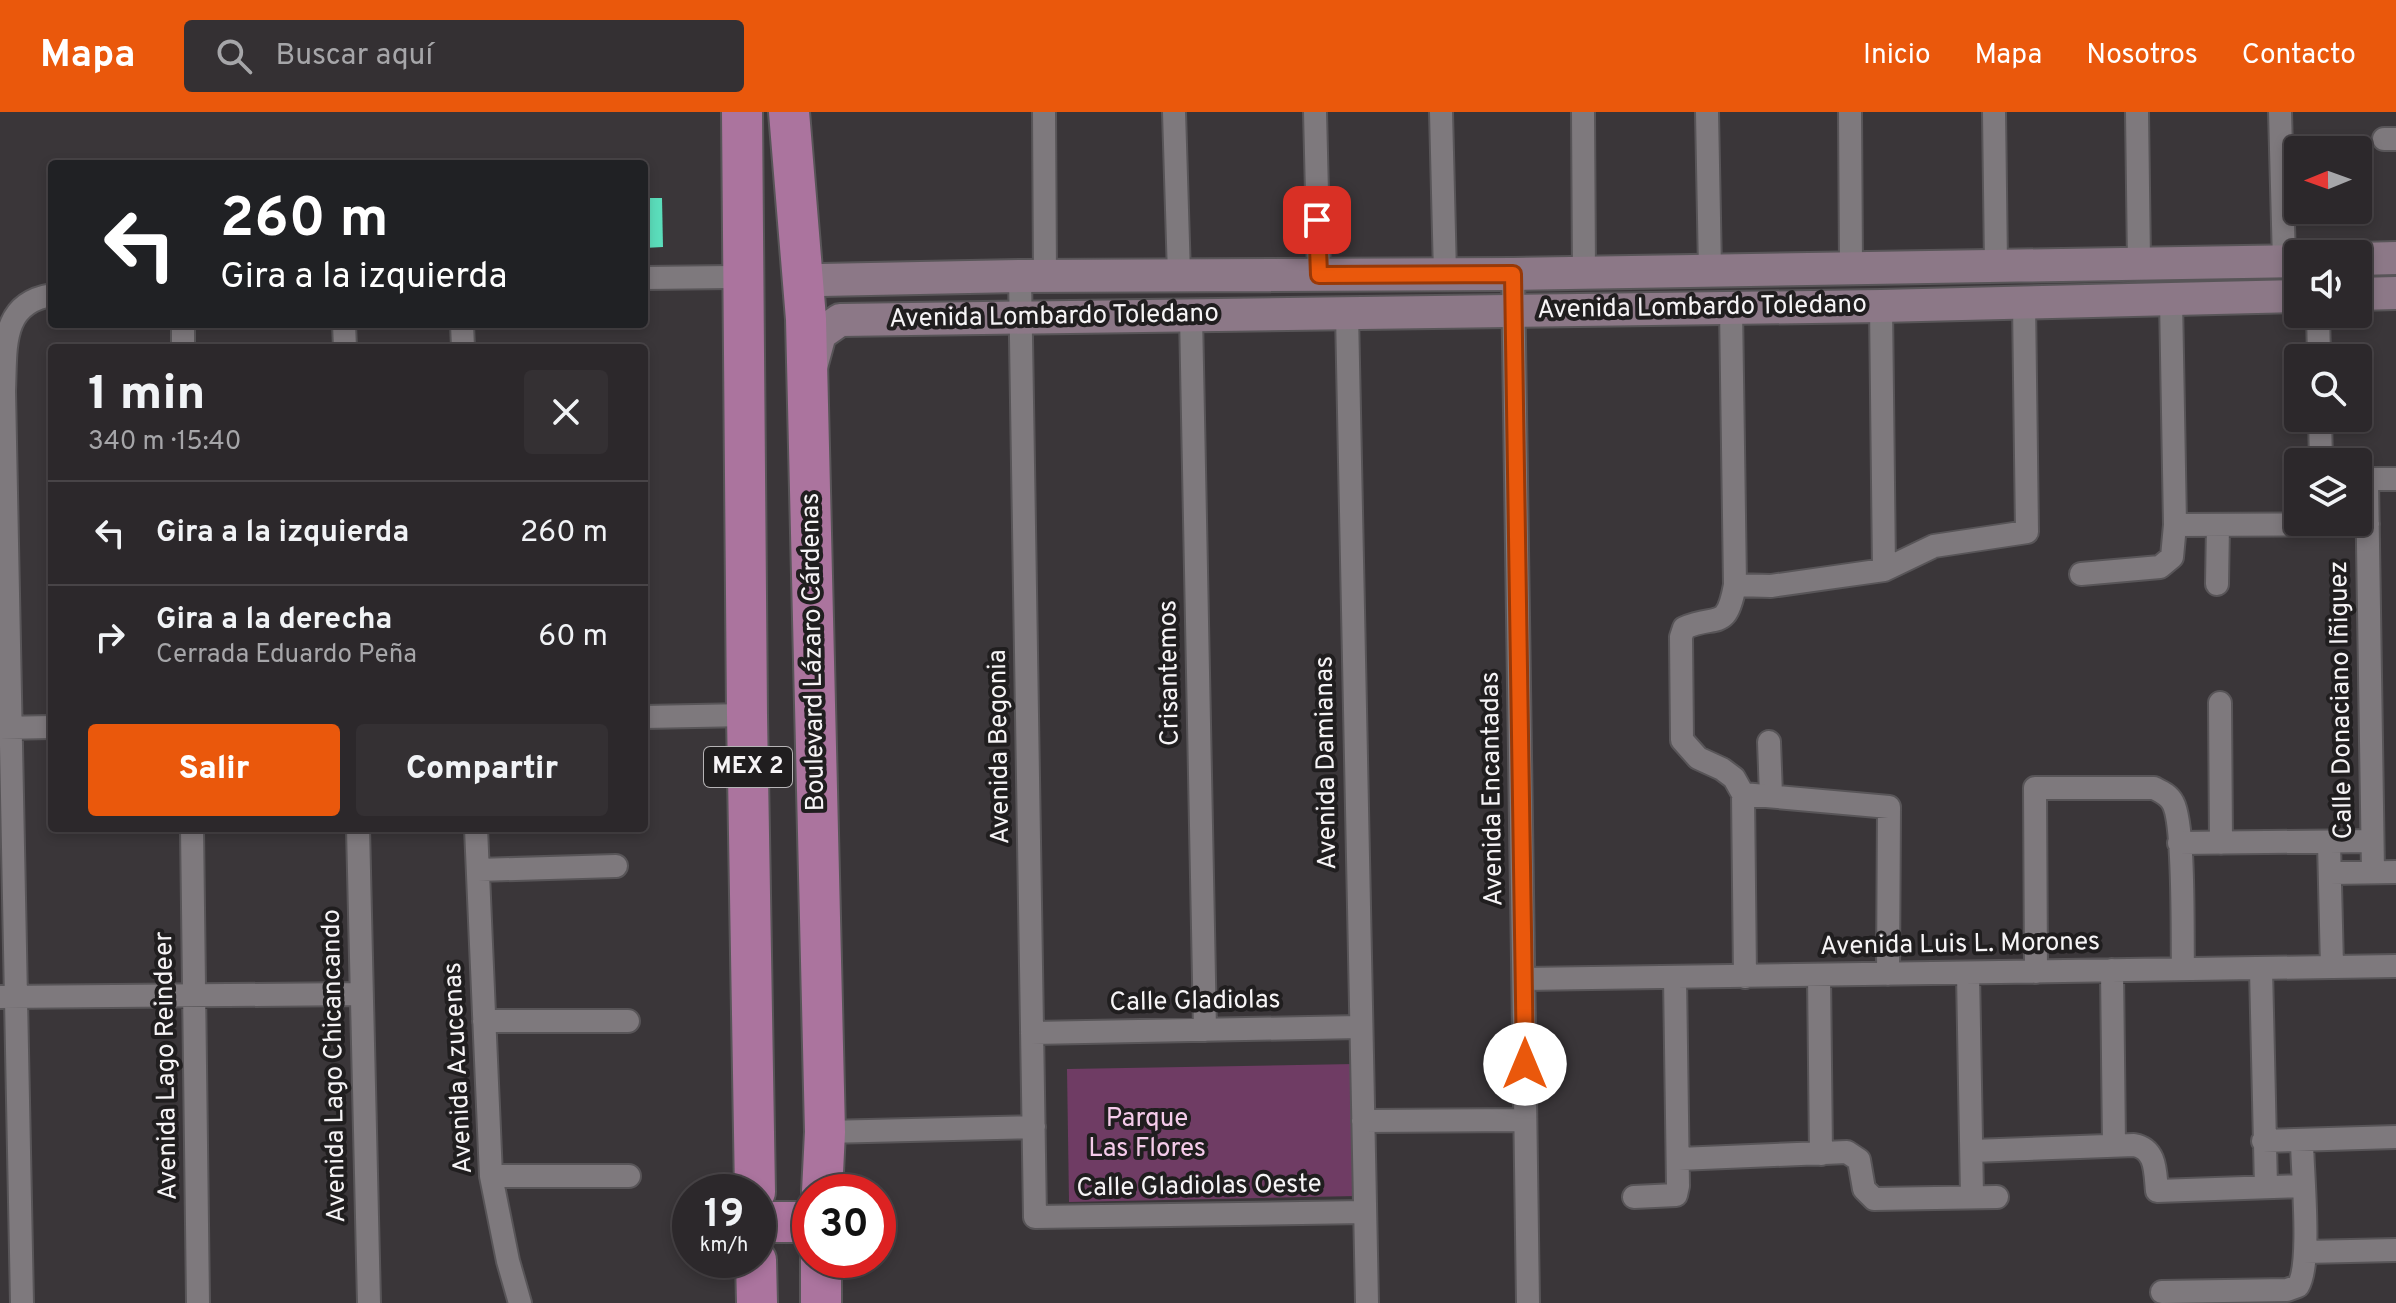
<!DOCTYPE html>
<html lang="es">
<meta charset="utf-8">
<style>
:root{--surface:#2c282b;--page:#343033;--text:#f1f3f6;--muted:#a6a6a9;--line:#484447;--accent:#ea580c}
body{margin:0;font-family:Overpass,sans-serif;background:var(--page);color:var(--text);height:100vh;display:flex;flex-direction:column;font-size:30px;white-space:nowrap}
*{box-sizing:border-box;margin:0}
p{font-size:26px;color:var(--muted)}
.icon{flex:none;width:44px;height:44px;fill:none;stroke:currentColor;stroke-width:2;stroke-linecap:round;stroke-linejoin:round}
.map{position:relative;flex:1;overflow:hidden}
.drawer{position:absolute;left:48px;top:232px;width:600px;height:488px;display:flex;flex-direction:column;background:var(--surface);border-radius:8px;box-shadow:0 4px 12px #0003,0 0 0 2px var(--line)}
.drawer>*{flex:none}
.banner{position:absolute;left:48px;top:48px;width:600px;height:168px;border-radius:8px;box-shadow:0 4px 12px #0003,0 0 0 2px var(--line);background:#202124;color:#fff;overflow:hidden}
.needle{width:52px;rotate:269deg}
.fabs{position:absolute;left:2284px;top:24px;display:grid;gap:16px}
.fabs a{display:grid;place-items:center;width:88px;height:88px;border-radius:8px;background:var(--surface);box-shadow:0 4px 12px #0003,0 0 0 2px var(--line);font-size:40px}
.speed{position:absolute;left:672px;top:1062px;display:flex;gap:16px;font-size:40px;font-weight:700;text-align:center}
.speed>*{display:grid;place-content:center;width:104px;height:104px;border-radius:50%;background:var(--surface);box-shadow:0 4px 12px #0003,0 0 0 2px var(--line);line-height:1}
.speed small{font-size:20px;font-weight:400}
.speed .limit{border:12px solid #d22;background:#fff;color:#111}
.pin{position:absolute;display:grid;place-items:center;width:68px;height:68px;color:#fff;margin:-34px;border-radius:16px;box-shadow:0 4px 12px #0006}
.me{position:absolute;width:88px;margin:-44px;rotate:0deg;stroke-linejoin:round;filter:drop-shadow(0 0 6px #0008)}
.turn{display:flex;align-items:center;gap:28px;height:168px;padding:0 40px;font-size:36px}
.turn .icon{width:104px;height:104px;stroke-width:2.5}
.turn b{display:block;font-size:56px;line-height:68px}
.round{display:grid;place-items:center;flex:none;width:84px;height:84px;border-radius:8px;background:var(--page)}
.overview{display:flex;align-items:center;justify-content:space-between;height:136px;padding:0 40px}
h1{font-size:48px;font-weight:800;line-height:60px}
.action{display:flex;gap:16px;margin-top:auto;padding:16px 40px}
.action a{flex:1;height:92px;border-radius:8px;background:var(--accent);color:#fff;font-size:32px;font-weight:800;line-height:92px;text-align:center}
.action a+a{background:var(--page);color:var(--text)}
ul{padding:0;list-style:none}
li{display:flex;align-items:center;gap:24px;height:104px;padding:0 40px;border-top:2px solid var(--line)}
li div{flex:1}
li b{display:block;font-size:30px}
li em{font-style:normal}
header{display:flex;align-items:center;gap:48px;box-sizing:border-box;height:112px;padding:0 40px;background:var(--accent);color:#fff}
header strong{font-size:38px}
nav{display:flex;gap:44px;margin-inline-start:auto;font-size:28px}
.search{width:560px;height:72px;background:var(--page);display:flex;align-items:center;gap:20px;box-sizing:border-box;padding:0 28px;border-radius:8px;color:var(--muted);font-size:30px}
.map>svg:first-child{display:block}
.green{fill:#6f3c64}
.building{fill:#5bddbb}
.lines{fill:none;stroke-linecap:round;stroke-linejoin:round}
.street-casing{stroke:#585558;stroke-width:26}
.secondary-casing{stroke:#585558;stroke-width:36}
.highway-casing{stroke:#585558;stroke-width:44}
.street{stroke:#7e797d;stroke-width:22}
.secondary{stroke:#8c7887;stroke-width:32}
.highway{stroke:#ab749e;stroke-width:40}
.route-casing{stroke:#983908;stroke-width:20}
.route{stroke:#ea580c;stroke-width:14}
.labels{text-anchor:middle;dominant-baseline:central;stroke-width:8;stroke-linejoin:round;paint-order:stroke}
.shield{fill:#201e1f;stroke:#b6b4b6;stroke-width:2}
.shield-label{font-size:24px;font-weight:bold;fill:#f6f4f6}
.street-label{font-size:26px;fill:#f6f4f6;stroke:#201e1f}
.park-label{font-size:26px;fill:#f5cbea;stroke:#201e1f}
</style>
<header>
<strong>Mapa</strong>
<div class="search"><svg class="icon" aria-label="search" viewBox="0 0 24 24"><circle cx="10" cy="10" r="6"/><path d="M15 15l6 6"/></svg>Buscar aquí</div>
<nav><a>Inicio</a><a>Mapa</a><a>Nosotros</a><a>Contacto</a></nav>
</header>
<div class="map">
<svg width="2396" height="1191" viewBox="0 0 2396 1191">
<rect width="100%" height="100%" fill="#3a3639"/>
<path class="green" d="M1354,952L1357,1084L1069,1090L1067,957Z"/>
<path class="building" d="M644,86H662L663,135L644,136Z"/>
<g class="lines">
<g class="street-casing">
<path id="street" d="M1044,0L1045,164
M1174,0L1179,163
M1315,0L1319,163
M1441,0L1445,162
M1583,0L1584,161
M1707,0L1710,159
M1850,0L1851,155
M1994,0L1996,153
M2137,0L2139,150
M2280,0L2284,149
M2384,27H2396
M1513,162L1528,1191
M1020,164L1035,1105L1364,1100
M644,166L732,165
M1881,194L1884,458
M1731,196L1735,473C1726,521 1717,501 1684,516L1681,525L1682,628L1698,646L1722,657L1734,666L1743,682L1745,865
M1347,201L1367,1191
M2318,202L2319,246
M1191,203L1205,918
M183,212V236
M344,212L345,236
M462,212L463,236
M2320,306L2321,350
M2358,367H2396
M2367,367L2373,760
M2175,413L2368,412
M2081,462L2160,455L2172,445L2175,413L2171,187
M2217,472L2218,413
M1735,473L1771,474L1884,458L1934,434L2027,420L2024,190
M2220,591L2221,731
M644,605L747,603
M0,616L52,615
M1769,630L1771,683
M1743,682L1889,695L1888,862
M192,716L198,1191
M358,716L369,1191
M476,716L491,1064L508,1149L520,1191
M2179,731L2372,729
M2329,731L2332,855
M478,758L616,754
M2330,761L2396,760
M2261,857L2266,1075
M2112,858L2114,1033
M2036,860L2035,676H2154C2162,680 2169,683 2173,691C2185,713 2182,826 2183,857
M1968,861L1972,1084
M1819,863L1821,1042
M1524,867L2396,854
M0,885L360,882
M484,909H628
M1032,921L1360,915
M1363,1009L1525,1008
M825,1020L1034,1015
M2263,1029L2396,1025
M1972,1039L2134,1033C2157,1037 2155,1061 2157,1079L2302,1074
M1679,1047L1847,1040L1859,1048L1864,1077L1874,1087L1997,1085
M491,1064H629
M1634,1085L1676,1083L1678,1074L1675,865
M2305,1140L2396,1138
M2162,1180L2287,1178L2298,1174C2312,1152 2302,1059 2302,1028
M22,1191L4,279C6,236 0,191 52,183"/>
</g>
<g class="secondary-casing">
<path id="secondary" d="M2358,147L2396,146
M821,168L1020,164L1513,162L2298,149
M2358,182L2396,181
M811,255L820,222L840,208L1881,194L2298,184"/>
</g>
<g class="highway-casing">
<path id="highway" d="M742,0L747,603L755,1080
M789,0L806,207L825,1020L822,1080
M758,1110H810
M756,1148L757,1191
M821,1148V1191"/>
</g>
<use href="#street" class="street"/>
<use href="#secondary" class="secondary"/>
<use href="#highway" class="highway"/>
</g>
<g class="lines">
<g class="route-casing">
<path id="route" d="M1317,108L1319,163L1513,162L1525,952"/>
</g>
<use href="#route" class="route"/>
</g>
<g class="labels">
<rect class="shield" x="704" y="635" width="88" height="40" rx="6"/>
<g class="shield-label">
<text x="748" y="655">MEX 2</text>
</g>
<g class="street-label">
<text transform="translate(1702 196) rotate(-1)">Avenida Lombardo Toledano</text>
<text transform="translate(1054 205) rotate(-1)">Avenida Lombardo Toledano</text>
<text transform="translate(814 540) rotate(-91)">Boulevard Lázaro Cárdenas</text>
<text transform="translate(1170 561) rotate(-91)">Crisantemos</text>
<text transform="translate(2342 588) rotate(-91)">Calle Donaciano Iñiguez</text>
<text transform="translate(1000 635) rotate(-91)">Avenida Begonia</text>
<text transform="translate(1327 651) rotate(-91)">Avenida Damianas</text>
<text transform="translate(1493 677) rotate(-91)">Avenida Encantadas</text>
<text transform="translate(1960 833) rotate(-1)">Avenida Luis L. Morones</text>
<text transform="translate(1195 890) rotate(-1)">Calle Gladiolas</text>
<text transform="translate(167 954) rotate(-91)">Avenida Lago Reindeer</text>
<text transform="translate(335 954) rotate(-91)">Avenida Lago Chicancando</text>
<text transform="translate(459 956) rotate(-93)">Avenida Azucenas</text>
<text transform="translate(1199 1075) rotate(-1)">Calle Gladiolas Oeste</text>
</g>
<g class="park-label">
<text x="1147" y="1007">Parque<tspan x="1147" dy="30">Las Flores</tspan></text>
</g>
</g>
</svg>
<div class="fabs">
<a><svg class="needle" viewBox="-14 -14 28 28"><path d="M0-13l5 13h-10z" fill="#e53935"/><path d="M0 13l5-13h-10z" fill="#a6a6a9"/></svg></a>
<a><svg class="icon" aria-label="sound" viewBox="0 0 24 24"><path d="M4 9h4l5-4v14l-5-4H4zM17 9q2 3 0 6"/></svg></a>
<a><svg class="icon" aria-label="search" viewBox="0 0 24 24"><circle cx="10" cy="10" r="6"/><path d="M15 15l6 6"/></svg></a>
<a><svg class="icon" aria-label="layers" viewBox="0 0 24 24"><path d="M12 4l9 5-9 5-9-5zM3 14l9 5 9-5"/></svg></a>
</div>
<div class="speed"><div>19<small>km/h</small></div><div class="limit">30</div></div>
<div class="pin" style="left:1317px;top:108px;background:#d93025"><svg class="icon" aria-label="arrive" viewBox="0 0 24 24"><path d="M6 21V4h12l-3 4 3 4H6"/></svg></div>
<svg class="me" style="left:1525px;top:952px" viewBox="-20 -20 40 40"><circle r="19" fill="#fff"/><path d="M0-13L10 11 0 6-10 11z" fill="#ea580c"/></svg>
<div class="banner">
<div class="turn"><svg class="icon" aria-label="left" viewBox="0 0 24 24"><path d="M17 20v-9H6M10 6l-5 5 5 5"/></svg><div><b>260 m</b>Gira a la izquierda</div></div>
</div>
<section class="drawer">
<div class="overview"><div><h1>1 min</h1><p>340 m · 15:40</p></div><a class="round"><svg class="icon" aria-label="close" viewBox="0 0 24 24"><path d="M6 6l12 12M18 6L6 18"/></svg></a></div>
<ul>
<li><svg class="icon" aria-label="left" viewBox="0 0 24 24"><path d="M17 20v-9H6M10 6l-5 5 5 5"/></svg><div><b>Gira a la izquierda</b></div><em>260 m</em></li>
<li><svg class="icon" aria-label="right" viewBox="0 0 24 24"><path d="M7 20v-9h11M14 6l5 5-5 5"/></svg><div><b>Gira a la derecha</b><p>Cerrada Eduardo Peña</p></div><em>60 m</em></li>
</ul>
<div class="action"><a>Salir</a><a>Compartir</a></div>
</section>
</div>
